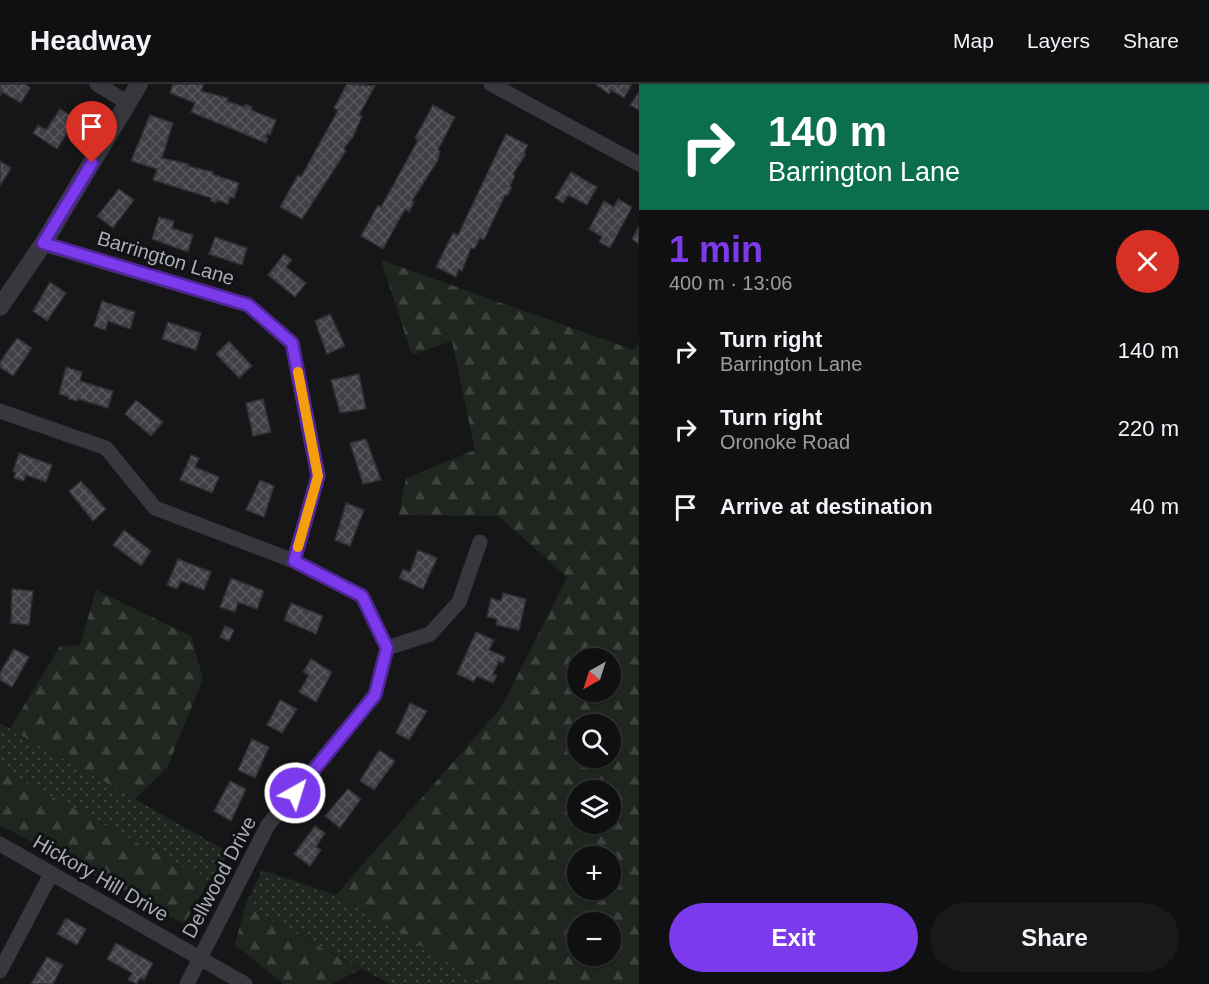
<!DOCTYPE html>
<meta charset="utf-8">
<style>
:root{--surface:#101012;--page:#19191b;--text:#f1f3f6;--muted:#9c9d9f;--line:#303032;--accent:#7c3aed}
body{margin:0;font-family:Helvetica,sans-serif;background:var(--page);color:var(--text);height:100vh;display:flex;flex-direction:column;font-size:22px;white-space:nowrap}
*{box-sizing:border-box;margin:0}
p{font-size:20px;color:var(--muted)}
.icon{flex:none;width:33px;height:33px;fill:none;stroke:currentColor;stroke-width:2;stroke-linecap:round;stroke-linejoin:round}
.map{position:relative;flex:1;overflow:hidden}
.details{display:flex;flex-direction:column;background:var(--surface);width:570px}
.details>*{flex:none}
.banner{background:#0b6e4f;color:#fff;overflow:hidden}
.needle{width:39px;rotate:219deg}
.buttons{position:absolute;left:567px;top:564px;display:grid;gap:12px}
.buttons a{display:grid;place-items:center;width:54px;height:54px;border-radius:50%;background:var(--surface);box-shadow:0 2px 4px #0004,0 0 0 2px var(--line);font-size:30px}
.pin{position:absolute;display:grid;place-items:center;width:51px;height:51px;color:#fff;margin:-62px -26px;border-radius:50% 50% 50% 0;rotate:-45deg;box-shadow:0 0 6px #0007}
.pin .icon{rotate:45deg}
.me{position:absolute;width:66px;margin:-33px;rotate:39deg;stroke-linejoin:round;filter:drop-shadow(0 0 4px #0008)}
.turn{display:flex;align-items:center;gap:21px;height:126px;padding:0 30px;font-size:27px}
.turn .icon{width:78px;height:78px;stroke-width:2.5}
.turn b{display:block;font-size:42px;line-height:51px}
.round{display:grid;place-items:center;flex:none;width:63px;height:63px;border-radius:32px;background:var(--page)}
.head{display:flex;align-items:center;justify-content:space-between;height:102px;padding:0 30px}
h1{font-size:36px;font-weight:700;line-height:45px;color:var(--accent)}
.primary-button{display:flex;gap:12px;margin-top:auto;padding:12px 30px}
.primary-button a{flex:1;height:69px;border-radius:36px;background:var(--accent);color:#fff;font-size:24px;font-weight:700;line-height:69px;text-align:center}
.primary-button a+a{background:var(--page);color:var(--text)}
ul{padding:0;list-style:none}
li{display:flex;align-items:center;gap:18px;height:78px;padding:0 30px}
li div{flex:1}
li b{display:block;font-size:22px}
li em{font-style:normal}
header{display:flex;align-items:center;gap:36px;box-sizing:border-box;height:84px;padding:0 30px;background:var(--surface);border-bottom:2px solid var(--line)}
header strong{font-size:28px}
nav{display:flex;gap:33px;margin-inline-start:auto;font-size:21px}
main{display:flex;flex:1;min-height:0}
.map>svg:first-child{display:block}
.grass{fill:url(#grass-dots)}
.forest{fill:url(#forest-firs);fill-rule:evenodd}
.building{fill:url(#building-cross-hatch);stroke:#303034;stroke-width:1.5}
.lines{fill:none;stroke-linecap:round;stroke-linejoin:round}
.minor{stroke:#37383d;stroke-width:15}
.tertiary{stroke:#37383d;stroke-width:18}
.route-casing{stroke:#51269a;stroke-width:15}
.route{stroke:#7c3aed;stroke-width:10}
.slow{stroke:#f59e0b;stroke-width:10}
.labels{text-anchor:middle;dominant-baseline:central;stroke-width:6;stroke-linejoin:round;paint-order:stroke}
.street-label{font-size:20px;fill:#a8adb8;stroke:#111113}
</style>
<header>
<strong>Headway</strong>
<nav><a>Map</a><a>Layers</a><a>Share</a></nav>
</header>
<main>
<div class="map">
<svg width="639" height="900" viewBox="0 0 639 900">
<defs>
<pattern id="grass-dots" width="8" height="8" patternUnits="userSpaceOnUse" patternTransform="scale(1.5)"><rect width="8" height="8" fill="#1e261f"/><path d="M2 2h.1M6 6h.1" fill="none" stroke="#3c433d" stroke-width="1.8" stroke-linecap="round"/></pattern>
<pattern id="forest-firs" width="22" height="20" patternUnits="userSpaceOnUse" patternTransform="scale(1.5)"><rect width="22" height="20" fill="#1e261f"/><path d="M5 1l3.5 6h-7zM16 11l3.5 6h-7z" fill="#3c433d"/></pattern>
<pattern id="building-cross-hatch" width="8" height="8" patternUnits="userSpaceOnUse" patternTransform="scale(1.5)"><rect width="8" height="8" fill="#404145"/><path d="M0 0l8 8M0 8l8-8" fill="none" stroke="#595a5e"/></pattern>
</defs>
<rect width="100%" height="100%" fill="#161618"/>
<path class="grass" d="M0,639L230,769L209,797L0,685Z
M262,786L336,811L485,900H390L245,822Z"/>
<path class="forest" d="M381,176L634,266L639,257V900H485L336,811L501,624L567,493L498,432L399,431L406,394L475,366L452,257L412,271ZM578,574H610V608H578ZM578,640H610V674H578ZM610,706V740H578V706ZM578,772H610V806H578ZM578,838H610V872H578Z
M96,506L191,552L203,595L167,684L135,715L10,645L60,562L80,561Z
M0,685L209,797L184,840L0,741Z
M245,822L361,885L332,900H284L235,861Z"/>
<path class="building" d="M0,0H25L30,4L21,19L2,8L0,12Z
M173,0H204L201,7L228,14L227,17L244,23L245,20L252,23L251,26L276,36L270,51L267,50L265,53L268,54L266,59L191,28L195,19L170,9Z
M347,0L375,2L359,31L362,32L353,53L344,64L346,67L302,135L280,123L298,91L301,93L338,26L334,24Z
M595,0H632L624,14L611,6L609,10Z
M639,8V26L630,21Z
M433,21L455,33L438,66L440,67L438,76L412,117L414,118L409,128L405,125L383,165L361,152L378,121L381,123L418,56L415,54Z
M60,25L76,35L57,65L33,49L38,41L46,46Z
M150,31L173,39L162,74L189,80L188,82L213,88L212,90L239,99L234,114L230,113L228,120L217,116L216,119L211,117V114L153,96L157,85L131,77Z
M506,50L528,61L524,69L526,70L513,90L515,92L510,102L512,103L508,111H505L484,156L480,154L474,165L471,164L462,187L459,185L456,193L436,183L453,149L458,151Z
M0,77L11,84L0,102Z
M571,88L597,103L587,121L568,111L563,119L555,114Z
M119,105L134,116L113,144L97,132Z
M618,115L632,123L610,164L599,158L602,153L589,145L604,117L614,123Z
M159,133L174,137L172,144L193,151L188,168L152,155Z
M639,142V160L632,155Z
M215,153L247,164L242,181L209,170Z
M284,170L292,176L286,183L306,199L295,213L268,191Z
M50,198L66,209L47,237L33,227Z
M102,217L135,228L130,245L108,237L105,246L94,242Z
M330,230L345,262L327,270L315,237Z
M168,238L201,249L196,266L162,255Z
M17,254L32,264L13,292L0,283V278Z
M229,257L252,282L239,294L216,270Z
M66,283L82,288L80,297L113,307L108,324L78,315L77,317L68,315L69,313L59,310Z
M359,290L366,325L340,329L331,296Z
M263,315L271,348L253,352L246,319Z
M136,316L163,338L151,352L125,330Z
M366,355L381,396L363,400L350,359Z
M19,369L52,381L46,398L26,391L24,397L14,394L16,388L13,387Z
M191,371L199,374L195,383L219,393L212,409L180,396Z
M260,396L274,402L264,433L246,426Z
M81,397L106,425L93,437L69,407Z
M346,419L364,426L350,462L335,456Z
M124,446L151,467L141,482L113,461Z
M418,466L437,474L423,505L399,494L403,485L410,488Z
M178,475L211,488L204,506L181,497L177,505L167,501Z
M231,494L264,507L257,525L238,518L235,528L220,523Z
M12,505L33,507L29,541L11,539Z
M503,509L526,515L519,546L496,541L497,535L487,533L491,514L501,517Z
M291,519L323,532L316,550L284,536Z
M225,542L234,546L229,557L220,553Z
M476,548L494,556L489,566L505,573L503,579L499,577L493,590L497,592L493,599L477,592L474,598L457,590Z
M14,565L29,573L12,603L0,596V589Z
M311,575L332,588L316,618L299,608L309,591L303,588Z
M280,616L297,625L282,649L267,641Z
M410,619L427,627L409,656L396,649Z
M252,655L269,663L255,694L238,686Z
M379,666L395,677L374,706L360,697Z
M230,697L246,705L231,737L214,727Z
M348,705L361,715L340,744L325,732Z
M315,742L325,749L316,763L321,766L310,782L294,770Z
M66,834L86,845L77,861L57,850Z
M116,859L153,879L144,896L140,894L137,900L128,896L132,889L107,875Z
M47,873L63,881L53,900H31Z"/>
<g class="lines">
<path class="minor" d="M97,0L128,19
M491,0L639,80
M43,160L248,221L292,259L318,392L294,477
M0,327L106,364L155,424L294,477L362,512L387,564L375,611L268,741L187,900
M387,564L430,550L459,518L480,458
M0,760L245,900
M0,887L51,790"/>
<path class="tertiary" d="M0,223L43,160L139,0"/>
</g>
<g class="lines">
<g class="route-casing">
<path id="route" d="M92,79L43,159L248,221L292,259L318,392L294,477L362,512L387,564L375,611L295,709"/>
</g>
<use href="#route" class="route"/>
<path class="slow" d="M298,288L318,392L298,463"/>
</g>
<g class="labels">
<g class="street-label">
<text transform="translate(166 174) rotate(17)">Barrington Lane</text>
<text transform="translate(219 793) rotate(-62)">Dellwood Drive</text>
<text transform="translate(101 794) rotate(30)">Hickory Hill Drive</text>
</g>
</g>
</svg>
<div class="buttons">
<a><svg class="needle" viewBox="-14 -14 28 28"><path d="M0-13l5 13h-10z" fill="#e53935"/><path d="M0 13l5-13h-10z" fill="#9c9d9f"/></svg></a>
<a><svg class="icon" aria-label="search" viewBox="0 0 24 24"><circle cx="10" cy="10" r="6"/><path d="M15 15l6 6"/></svg></a>
<a><svg class="icon" aria-label="layers" viewBox="0 0 24 24"><path d="M12 4l9 5-9 5-9-5zM3 14l9 5 9-5"/></svg></a>
<a>+</a>
<a>−</a>
</div>
<div class="pin" style="left:92px;top:79px;background:#d93025"><svg class="icon" aria-label="arrive" viewBox="0 0 24 24"><path d="M6 21V4h12l-3 4 3 4H6"/></svg></div>
<svg class="me" style="left:295px;top:709px" viewBox="-20 -20 40 40"><circle r="17" fill="#7c3aed" stroke="#fff" stroke-width="3"/><path d="M0-11L8 9 0 5-8 9z" fill="#fff"/></svg>
</div>
<section class="details">
<div class="banner">
<div class="turn"><svg class="icon" aria-label="right" viewBox="0 0 24 24"><path d="M7 20v-9h11M14 6l5 5-5 5"/></svg><div><b>140 m</b>Barrington Lane</div></div>
</div>
<div class="head"><div><h1>1 min</h1><p>400 m · 13:06</p></div><a class="round" style="background:#d93025;color:#fff"><svg class="icon" aria-label="close" viewBox="0 0 24 24"><path d="M6 6l12 12M18 6L6 18"/></svg></a></div>
<ul>
<li><svg class="icon" aria-label="right" viewBox="0 0 24 24"><path d="M7 20v-9h11M14 6l5 5-5 5"/></svg><div><b>Turn right</b><p>Barrington Lane</p></div><em>140 m</em></li>
<li><svg class="icon" aria-label="right" viewBox="0 0 24 24"><path d="M7 20v-9h11M14 6l5 5-5 5"/></svg><div><b>Turn right</b><p>Oronoke Road</p></div><em>220 m</em></li>
<li><svg class="icon" aria-label="arrive" viewBox="0 0 24 24"><path d="M6 21V4h12l-3 4 3 4H6"/></svg><div><b>Arrive at destination</b></div><em>40 m</em></li>
</ul>
<div class="primary-button"><a>Exit</a><a>Share</a></div>
</section>
</main>
